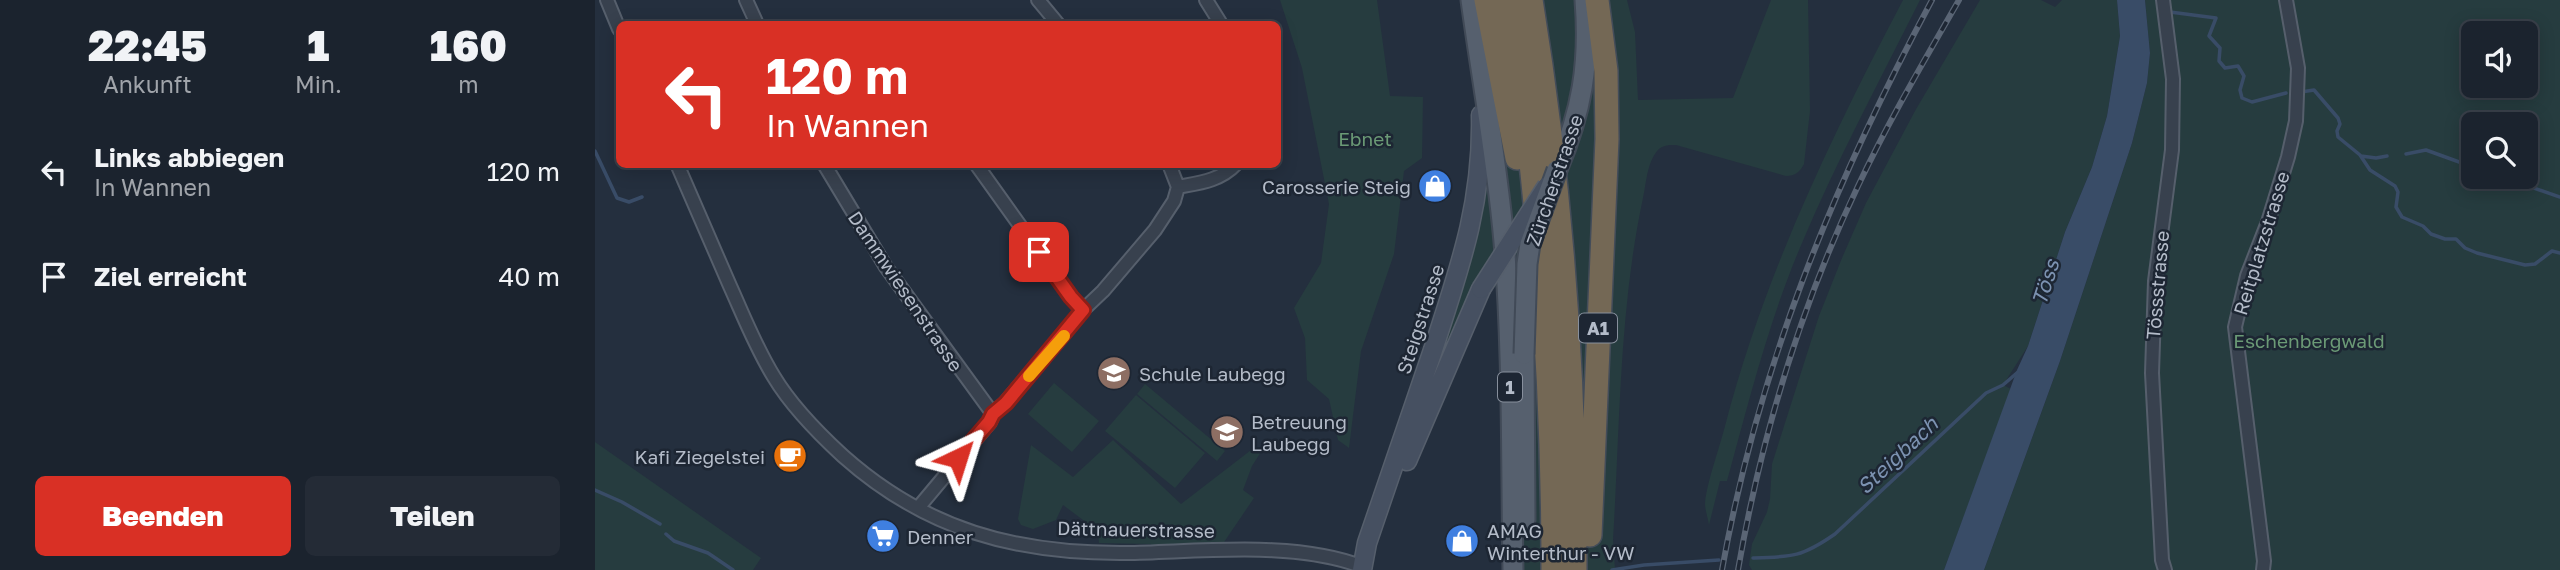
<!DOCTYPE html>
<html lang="de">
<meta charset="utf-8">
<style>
:root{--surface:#1b232e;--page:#242b36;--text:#f1f3f6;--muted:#a0a4aa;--line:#39404a;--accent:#d93025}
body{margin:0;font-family:"Golos Text",sans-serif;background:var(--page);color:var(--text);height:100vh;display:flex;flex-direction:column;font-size:26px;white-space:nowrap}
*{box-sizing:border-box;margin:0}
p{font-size:23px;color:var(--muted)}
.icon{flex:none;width:38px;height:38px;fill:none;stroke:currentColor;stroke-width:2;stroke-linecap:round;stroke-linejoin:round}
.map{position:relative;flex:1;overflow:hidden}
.panel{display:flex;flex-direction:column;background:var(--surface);width:595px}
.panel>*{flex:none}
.banner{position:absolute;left:21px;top:21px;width:665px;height:147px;border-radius:10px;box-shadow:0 4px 18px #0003,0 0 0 2px var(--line);background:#d93025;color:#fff;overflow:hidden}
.tools{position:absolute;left:1866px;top:21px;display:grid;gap:14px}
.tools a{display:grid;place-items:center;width:77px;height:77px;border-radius:10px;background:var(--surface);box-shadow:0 4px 18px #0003,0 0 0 2px var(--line);font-size:35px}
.pin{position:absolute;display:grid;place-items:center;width:60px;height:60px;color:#fff;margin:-30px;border-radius:14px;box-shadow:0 4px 10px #0006}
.me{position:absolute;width:77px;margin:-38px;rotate:41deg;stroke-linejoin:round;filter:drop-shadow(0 0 5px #0008)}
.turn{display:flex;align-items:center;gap:24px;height:147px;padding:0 35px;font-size:32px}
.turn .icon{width:91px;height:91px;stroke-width:2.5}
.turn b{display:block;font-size:49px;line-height:60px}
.eta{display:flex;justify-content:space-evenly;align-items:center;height:119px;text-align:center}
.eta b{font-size:42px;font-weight:800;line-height:49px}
.cta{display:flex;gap:14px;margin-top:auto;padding:14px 35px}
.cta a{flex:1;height:80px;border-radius:10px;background:var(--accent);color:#fff;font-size:28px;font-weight:800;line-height:80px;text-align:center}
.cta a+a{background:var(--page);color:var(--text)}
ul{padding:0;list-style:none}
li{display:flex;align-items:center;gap:21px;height:105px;padding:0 35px}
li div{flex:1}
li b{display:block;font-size:26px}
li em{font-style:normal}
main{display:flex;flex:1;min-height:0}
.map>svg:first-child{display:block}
.green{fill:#263c3f;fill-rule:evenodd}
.water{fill:#394c67}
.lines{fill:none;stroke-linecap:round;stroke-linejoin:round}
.stream{stroke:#394c67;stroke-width:3.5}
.minor-casing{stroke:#565f6c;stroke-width:16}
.secondary-casing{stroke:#565f6c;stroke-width:21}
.primary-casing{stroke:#414a57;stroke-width:23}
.motorway-casing{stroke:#434c59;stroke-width:26}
.minor{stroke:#38414e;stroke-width:12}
.secondary{stroke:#465061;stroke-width:18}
.primary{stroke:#56606e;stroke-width:19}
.motorway{stroke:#746855;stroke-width:23}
.rail-casing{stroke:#5a6575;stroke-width:6}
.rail{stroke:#1d2633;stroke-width:3.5;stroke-dasharray:10;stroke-linecap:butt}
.secondary-bridge-casing{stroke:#565f6c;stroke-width:21;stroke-linecap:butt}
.primary-bridge-casing{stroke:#414a57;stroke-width:23;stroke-linecap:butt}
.secondary-bridge{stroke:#465061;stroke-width:18}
.primary-bridge{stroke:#56606e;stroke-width:19}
.route-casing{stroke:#8d1f18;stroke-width:18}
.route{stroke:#d93025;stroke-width:12}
.slow{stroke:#f59e0b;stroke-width:12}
.labels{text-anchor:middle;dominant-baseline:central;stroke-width:5;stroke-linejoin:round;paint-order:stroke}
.shield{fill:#1d2633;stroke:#878f9c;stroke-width:2}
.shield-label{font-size:18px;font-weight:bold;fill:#b4bcc9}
.park-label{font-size:19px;fill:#6b9a76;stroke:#1d2633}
.street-label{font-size:19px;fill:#b4bcc9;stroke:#1d2633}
.poi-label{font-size:19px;fill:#b4bcc9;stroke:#1d2633;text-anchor:start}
.water-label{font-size:21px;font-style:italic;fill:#7c92b1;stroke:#1d2633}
</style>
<main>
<section class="panel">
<div class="eta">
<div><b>22:45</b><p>Ankunft</p></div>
<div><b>1</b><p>Min.</p></div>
<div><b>160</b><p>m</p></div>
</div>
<ul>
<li><svg class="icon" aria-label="left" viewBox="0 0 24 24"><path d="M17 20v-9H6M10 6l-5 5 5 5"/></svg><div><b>Links abbiegen</b><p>In Wannen</p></div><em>120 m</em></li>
<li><svg class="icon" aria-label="arrive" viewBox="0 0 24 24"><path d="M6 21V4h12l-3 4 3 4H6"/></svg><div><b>Ziel erreicht</b></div><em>40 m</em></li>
</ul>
<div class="cta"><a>Beenden</a><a>Teilen</a></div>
</section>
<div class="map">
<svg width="1965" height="570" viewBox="0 0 1965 570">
<rect width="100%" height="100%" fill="#242f3e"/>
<path class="green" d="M685,0H782L795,96L828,97L827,158L809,171L799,254L766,351L754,448L743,440L734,399L712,380L710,338L699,308L726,263L734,204L707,68Z
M876,0H1032L1040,32L1043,100L1138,98L1176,0H1213L1215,111L1209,164C1205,172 1200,176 1191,176L1081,145C1074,145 1067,145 1062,151C1052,163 1051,184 1048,198C1024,310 1025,426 1018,540L1020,570H918L911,285L886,289L813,458L887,144Z
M1308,0H1325C1285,80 1242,160 1207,243C1174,320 1154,401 1132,481H1125L1114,525C1113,518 1110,510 1110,504C1111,485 1125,446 1130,426C1169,276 1236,137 1308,0Z
M1385,0H1446L1460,7L1467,0H1522L1525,36L1512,116L1497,167L1470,232L1433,346L1408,385L1416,389L1349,570H1157L1154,565L1157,544L1172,512L1175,499L1177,464L1224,316L1247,258L1271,203L1320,111Z
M1550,0H1965V570H1389L1465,361L1537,143L1552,83L1555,53ZM1878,33H1930V86H1878ZM1878,124H1930V177H1878Z
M459,383L504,421L477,452L433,414Z
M550,384L630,451L622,461L542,394Z
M541,395L610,453L580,488L510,431Z
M518,440L586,504L660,447L666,452L657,466L648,490L659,498L623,551L554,553L556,544L504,543L503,534L500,529L468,505L461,520L438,529L426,525L423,519L436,445L478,477Z
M0,442L166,558L158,570H0Z"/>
<path class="water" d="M1522,0H1550L1555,53L1552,83L1537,143L1465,361L1389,570H1349L1422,370L1433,346L1470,232L1497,167L1512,116L1525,36Z"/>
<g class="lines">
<path class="stream" d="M1575,12L1621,18L1614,36L1625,48L1624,61L1630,68L1643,66L1649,76L1645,90L1647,98L1657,102L1691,93
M1706,92L1719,90L1743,118L1745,124L1742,131L1743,137L1765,155L1775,170L1800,186L1803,192L1801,207L1807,217L1828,226L1836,234L1850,239H1861L1870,248L1882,253L1930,265L1940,264L1957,251L1965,253
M0,151L22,198L34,202L47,197
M1811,154L1831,150L1878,167
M1766,156L1781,158L1792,156
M1907,177L1965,197
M0,490L27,502L65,524
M71,534L79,541L113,553L138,570
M1158,558C1197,557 1207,557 1240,534L1391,393L1408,385L1423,372
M1017,570L1049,565L1124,560"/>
<g class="minor-casing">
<path id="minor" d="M12,0L24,29
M151,0L162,24
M443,0L463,24
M611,0L626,24
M1568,0L1578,79L1577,150L1560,281L1557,373L1567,560L1570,570
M82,164C100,205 117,245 135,286C149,317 161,348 179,377C197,407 223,433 248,456C331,530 421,554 531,553C603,552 701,540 768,567
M229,164L291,267L398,414
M381,164L476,297L488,310
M583,187C604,183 625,181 641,164
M323,508L395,422L398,414L410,403L488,310L508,291L560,230L579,201L583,187L574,164
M1668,570L1669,561L1640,327L1652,276L1673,222L1693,157L1701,121L1703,68L1691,0"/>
</g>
<g class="secondary-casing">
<path id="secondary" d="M812,461L886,289
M767,570L772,543C794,478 816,414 838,350C865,267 888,203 886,115"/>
</g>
<g class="primary-casing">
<path id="primary" d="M876,0C887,81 902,160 909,242C918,351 916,461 918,570
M962,170C987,111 995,64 990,0
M929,354L930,520"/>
</g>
<g class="motorway-casing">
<path id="motorway" d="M891,0L922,158
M914,0C944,189 958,378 958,570
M936,0C967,189 980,379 980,570
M995,535L1012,139L1011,71L1002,0"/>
</g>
<use href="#minor" class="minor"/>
<use href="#secondary" class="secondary"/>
<use href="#primary" class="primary"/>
<use href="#motorway" class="motorway"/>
<g class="rail-casing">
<path id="rail" d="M1127,570C1164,364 1239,183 1337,0
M1143,570C1166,438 1205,308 1263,186C1293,122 1329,61 1364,0"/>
</g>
<use href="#rail" class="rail"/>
<g class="secondary-bridge-casing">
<path id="secondary-bridge" d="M886,289L952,186"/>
</g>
<g class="primary-bridge-casing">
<path id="primary-bridge" d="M929,354L932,264L935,244L962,170"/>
</g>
<use href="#secondary-bridge" class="secondary-bridge"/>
<use href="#primary-bridge" class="primary-bridge"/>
</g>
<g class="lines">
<g class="route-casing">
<path id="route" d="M363,458L394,422L398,414L411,403L488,310L476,297L444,252"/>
</g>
<use href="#route" class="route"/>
<path class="slow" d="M434,376L469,336"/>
</g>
<defs>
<g id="shop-disc" transform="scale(1.75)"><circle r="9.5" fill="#3f7fe0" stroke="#1d2633"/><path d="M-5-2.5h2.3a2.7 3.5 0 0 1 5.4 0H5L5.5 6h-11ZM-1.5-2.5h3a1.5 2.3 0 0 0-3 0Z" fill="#fff"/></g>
<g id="school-disc" transform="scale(1.75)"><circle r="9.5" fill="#8d6e63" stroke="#1d2633"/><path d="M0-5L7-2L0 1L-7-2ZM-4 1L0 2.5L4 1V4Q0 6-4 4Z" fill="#fff"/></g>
<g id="cafe-disc" transform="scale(1.75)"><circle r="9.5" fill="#e8710a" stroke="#1d2633"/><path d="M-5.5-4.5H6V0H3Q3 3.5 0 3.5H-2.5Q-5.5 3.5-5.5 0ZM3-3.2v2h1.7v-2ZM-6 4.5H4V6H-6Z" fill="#fff"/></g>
<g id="supermarket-disc" transform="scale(1.75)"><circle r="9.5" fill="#3f7fe0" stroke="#1d2633"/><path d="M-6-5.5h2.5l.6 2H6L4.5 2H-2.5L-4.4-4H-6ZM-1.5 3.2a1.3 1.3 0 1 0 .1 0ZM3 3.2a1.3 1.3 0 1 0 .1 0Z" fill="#fff"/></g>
</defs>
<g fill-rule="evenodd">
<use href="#shop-disc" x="840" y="186"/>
<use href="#school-disc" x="519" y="373"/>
<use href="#school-disc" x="632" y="432"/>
<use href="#cafe-disc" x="195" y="456"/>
<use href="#supermarket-disc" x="288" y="536"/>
<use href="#shop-disc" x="867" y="541"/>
</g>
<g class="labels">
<g class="shield">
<rect x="984" y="313.5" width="38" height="29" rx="5"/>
<rect x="903" y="372.5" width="24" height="29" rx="5"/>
</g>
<g class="shield-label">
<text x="1003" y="328">A1</text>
<text x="915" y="387">1</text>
</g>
<g class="park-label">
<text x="770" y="138">Ebnet</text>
<text x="1714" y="340">Eschenbergwald</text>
</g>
<g class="street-label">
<text transform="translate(959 180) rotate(-71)">Zürcherstrasse</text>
<text transform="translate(1666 243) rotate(-73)">Reitplatzstrasse</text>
<text transform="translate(1562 285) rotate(-85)">Tössstrasse</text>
<text transform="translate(311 291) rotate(56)">Dammwiesenstrasse</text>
<text transform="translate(825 319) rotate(-72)">Steigstrasse</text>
<text transform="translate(541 529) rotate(1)">Dättnauerstrasse</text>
</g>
<g class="poi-label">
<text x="816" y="186" text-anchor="end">Carosserie Steig</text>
<text x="544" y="373">Schule Laubegg</text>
<text x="656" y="421">Betreuung<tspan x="656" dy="22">Laubegg</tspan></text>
<text x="170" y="456" text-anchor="end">Kafi Ziegelstei</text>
<text x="892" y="530">AMAG<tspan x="892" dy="22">Winterthur - VW</tspan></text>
<text x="312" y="536">Denner</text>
</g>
<g class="water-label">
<text transform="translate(1450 282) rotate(-72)">Töss</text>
<text transform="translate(1302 455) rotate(-43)">Steigbach</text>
</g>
</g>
</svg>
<div class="tools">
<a><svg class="icon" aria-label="sound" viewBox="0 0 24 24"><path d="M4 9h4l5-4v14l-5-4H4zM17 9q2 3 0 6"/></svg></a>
<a><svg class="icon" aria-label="search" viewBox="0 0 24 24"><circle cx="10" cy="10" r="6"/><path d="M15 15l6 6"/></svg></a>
</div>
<div class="pin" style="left:444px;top:252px;background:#d93025"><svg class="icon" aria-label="arrive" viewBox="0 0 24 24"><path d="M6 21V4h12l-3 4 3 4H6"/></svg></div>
<svg class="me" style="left:363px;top:458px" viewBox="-20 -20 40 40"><path d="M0-17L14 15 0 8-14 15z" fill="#d93025" stroke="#fff" stroke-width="4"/></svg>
<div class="banner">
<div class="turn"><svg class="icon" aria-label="left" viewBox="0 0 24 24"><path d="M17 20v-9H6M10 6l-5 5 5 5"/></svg><div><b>120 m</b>In Wannen</div></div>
</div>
</div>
</main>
